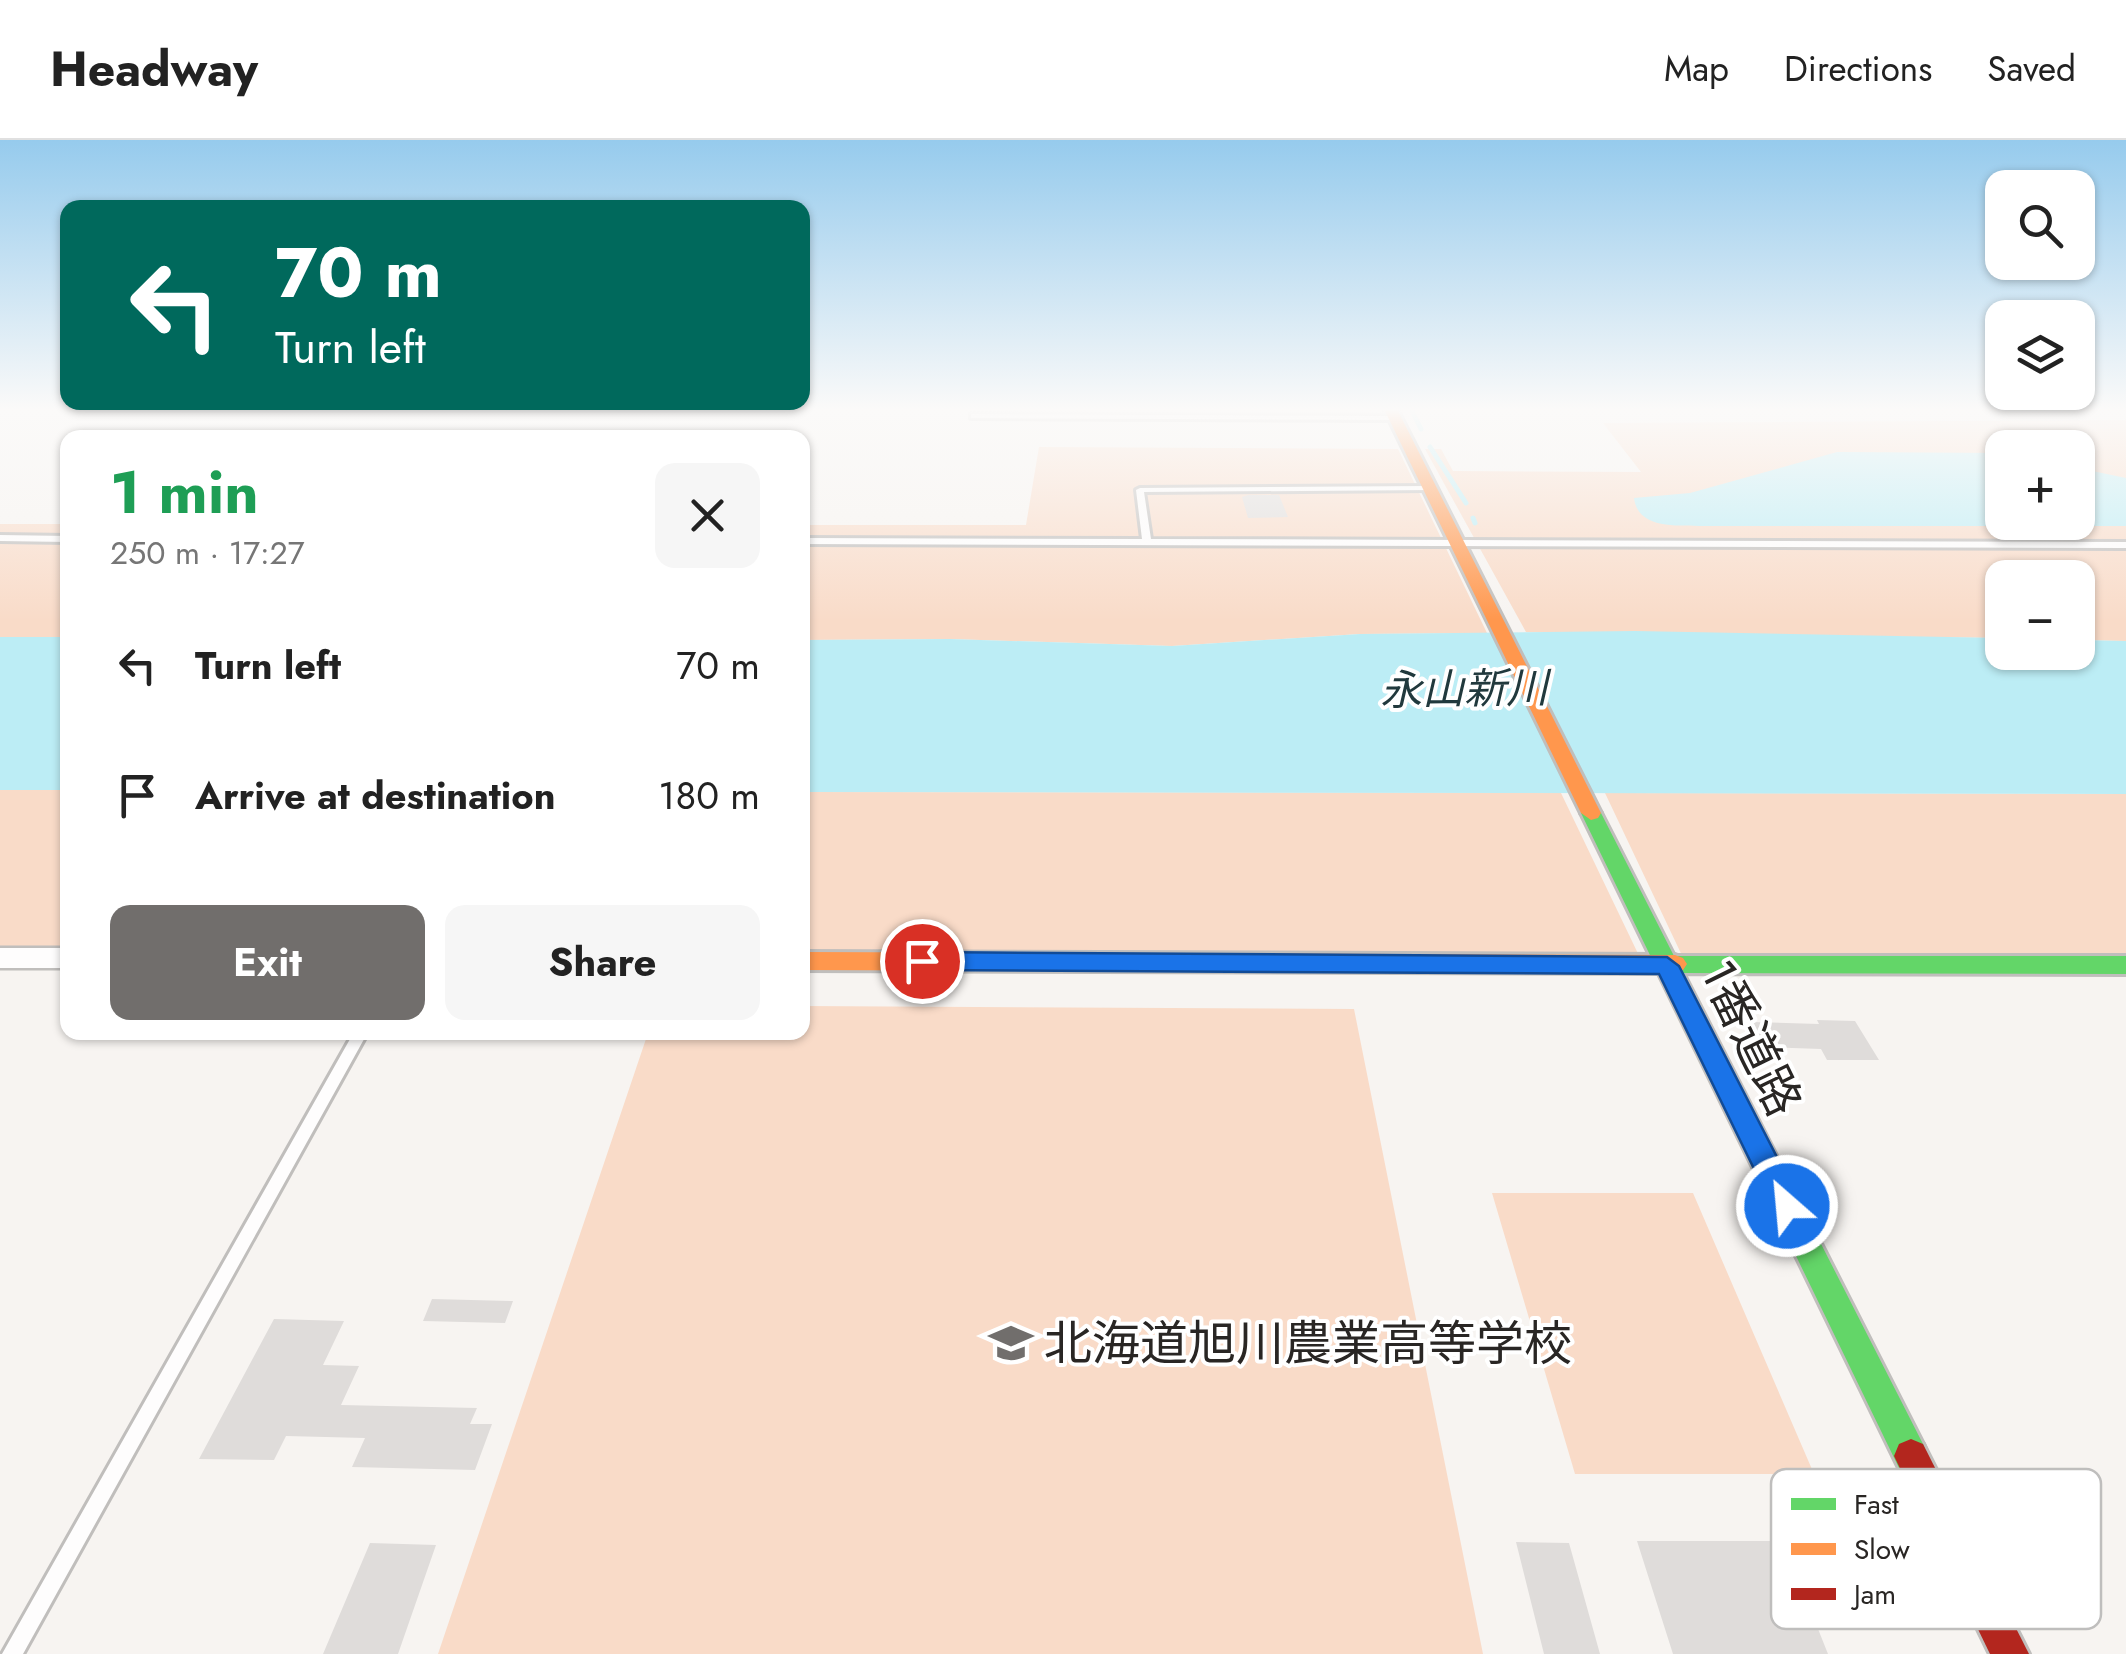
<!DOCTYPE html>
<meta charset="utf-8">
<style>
:root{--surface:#fff;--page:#f6f6f6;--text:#222;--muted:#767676;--line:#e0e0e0;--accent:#716e6c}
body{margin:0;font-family:Jost,"Noto Sans JP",sans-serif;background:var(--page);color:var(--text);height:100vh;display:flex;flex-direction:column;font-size:38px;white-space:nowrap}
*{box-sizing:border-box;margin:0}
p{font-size:32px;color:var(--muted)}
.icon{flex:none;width:55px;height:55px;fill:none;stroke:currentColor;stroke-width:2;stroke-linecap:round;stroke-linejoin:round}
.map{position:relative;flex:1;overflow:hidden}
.side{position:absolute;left:60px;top:290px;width:750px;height:610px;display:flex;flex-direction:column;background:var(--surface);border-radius:20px;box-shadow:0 2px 8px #0004}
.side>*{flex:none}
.top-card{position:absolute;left:60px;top:60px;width:750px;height:210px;border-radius:20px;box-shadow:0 2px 8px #0004;background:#00695c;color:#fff;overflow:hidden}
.fabs{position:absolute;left:1985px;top:30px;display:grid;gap:20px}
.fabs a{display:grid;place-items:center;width:110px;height:110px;border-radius:20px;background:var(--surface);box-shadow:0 2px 8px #0004;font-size:50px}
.pin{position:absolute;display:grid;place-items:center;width:85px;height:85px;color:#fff;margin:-42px;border:5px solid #fff;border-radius:50%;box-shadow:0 2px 10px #0007}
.me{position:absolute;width:110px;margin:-55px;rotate:333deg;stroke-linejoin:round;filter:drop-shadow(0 0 8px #0008)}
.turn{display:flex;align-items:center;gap:35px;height:210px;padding:0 50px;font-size:45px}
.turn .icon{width:130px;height:130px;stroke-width:2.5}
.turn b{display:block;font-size:70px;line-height:85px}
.round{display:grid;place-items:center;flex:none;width:105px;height:105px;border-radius:20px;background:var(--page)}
.head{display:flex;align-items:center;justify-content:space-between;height:170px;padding:0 50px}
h1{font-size:60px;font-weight:700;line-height:75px;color:#1e9e55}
.button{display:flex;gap:20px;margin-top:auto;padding:20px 50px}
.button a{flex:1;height:115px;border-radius:20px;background:var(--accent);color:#fff;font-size:40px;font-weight:700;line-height:115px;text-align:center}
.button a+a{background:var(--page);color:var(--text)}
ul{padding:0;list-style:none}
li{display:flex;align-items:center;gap:30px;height:130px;padding:0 50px}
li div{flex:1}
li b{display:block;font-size:38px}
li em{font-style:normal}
header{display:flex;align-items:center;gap:60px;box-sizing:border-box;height:140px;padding:0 50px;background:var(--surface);border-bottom:2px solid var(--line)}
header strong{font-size:48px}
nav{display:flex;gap:55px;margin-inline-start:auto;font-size:35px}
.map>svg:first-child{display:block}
.green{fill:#f9dbc8;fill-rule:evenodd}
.water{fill:#bcedf5}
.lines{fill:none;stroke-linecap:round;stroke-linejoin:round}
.stream{stroke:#bcedf5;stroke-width:5}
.building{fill:#dfdcda}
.lane-casing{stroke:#c0bebc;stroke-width:6}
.street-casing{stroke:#c0bebc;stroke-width:5}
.fast-casing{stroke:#c0bebc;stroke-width:6}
.slow-casing{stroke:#c0bebc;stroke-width:6}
.jam-casing{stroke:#c0bebc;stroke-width:6}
.lane{fill:#fefdfd;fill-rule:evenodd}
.street{fill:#fefdfd;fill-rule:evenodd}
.fast{fill:#63d668;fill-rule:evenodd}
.slow{fill:#ff974d;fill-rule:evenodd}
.jam{fill:#b3261e;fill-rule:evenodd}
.route{fill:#1a73e8;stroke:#114b97;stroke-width:2.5}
.labels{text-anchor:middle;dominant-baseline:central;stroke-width:8;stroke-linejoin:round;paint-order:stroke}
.water-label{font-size:42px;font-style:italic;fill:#21393d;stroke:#fff}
.near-street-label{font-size:48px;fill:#292624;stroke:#fff}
.near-poi-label{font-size:48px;fill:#292624;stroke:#fff;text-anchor:start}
.key{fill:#fff;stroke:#bfbebd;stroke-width:2.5}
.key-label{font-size:28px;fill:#292624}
</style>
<header>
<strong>Headway</strong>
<nav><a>Map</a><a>Directions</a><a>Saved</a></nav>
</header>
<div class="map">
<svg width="2126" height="1514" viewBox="0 0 2126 1514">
<rect width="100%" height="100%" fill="#f7f4f1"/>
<path class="green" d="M2126,280V501L2078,500V438H2002V498L1526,492L1425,309H1441L1453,331L1641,332L1603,283ZM2002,308H2078V382H2002Z
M1039,307L1398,309L1487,493L1360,494L1172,506L950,499L803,500L802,385H1026Z
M0,384H67V497H0Z
M0,650H67V811H0Z
M803,652L1561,653L1643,824L803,814Z
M1605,653L2126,654V825L1686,824Z
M803,866L1354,869L1483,1514H438L648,893L802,892Z
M1492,1053H1693L1814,1334H1575Z"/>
<path class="water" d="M1837,312L2002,313V382H2078V328L2126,338V386H1703C1678,385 1638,390 1634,358L1690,353Z
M1635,491L2002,498V512H2078V500L2126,501V654L803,652L802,500L950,499L1172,506L1360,494Z
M0,497H67V650H0Z"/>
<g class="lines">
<path class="stream" d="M1411,269L1421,289
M1430,307L1466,363
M1473,378L1475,383"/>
</g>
<path class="building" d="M1248,355H1279L1288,377L1248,378L1242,357Z
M1817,880L1855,881L1879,920H1827L1821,909L1764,907L1751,882L1819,884Z
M432,1159L513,1161L505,1183L423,1181Z
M274,1179L344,1181L323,1225L359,1226L341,1265L477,1268L470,1284H492L475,1330L352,1327L365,1298L286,1296L274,1320L199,1319Z
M1637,1401H1783L1828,1514H1673Z
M1516,1402L1569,1403L1600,1514H1544Z
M370,1403L436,1405L398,1514H323Z"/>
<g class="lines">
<g class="lane-casing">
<path id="lane" d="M971,274L1395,276L1399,278L1395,280L974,278H971Z
M1429,346H1432V350L1144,352L1151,399L2126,402V408L802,404V398L1142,399L1136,350L1140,348Z
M0,395L68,396V402L0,401Z
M354,892H368L23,1514H2Z"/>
</g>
<g class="street-casing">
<path id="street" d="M0,808H68V828H0Z"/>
</g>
<g class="fast-casing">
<path id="fast" d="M1591,666L1601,673L1674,816H2126V834L1683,833L1923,1304L1928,1316L1923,1328L1911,1333L1899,1328L1581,673Z"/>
</g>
<g class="slow-casing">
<path id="slow" d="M1384,269H1397L1601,673L1598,678L1591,680L1581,673Z
M802,812L1675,815L1683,818L1687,824L1683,830L1675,833L802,830Z"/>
</g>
<g class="jam-casing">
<path id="jam" d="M1911,1299L1923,1304L2029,1514H1990L1894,1316L1899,1304Z"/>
</g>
<use href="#lane" class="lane"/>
<use href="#street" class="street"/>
<use href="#fast" class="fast"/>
<use href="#slow" class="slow"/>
<use href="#jam" class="jam"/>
</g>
<linearGradient id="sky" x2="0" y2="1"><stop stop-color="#96cbed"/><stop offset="0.56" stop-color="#fbfaf9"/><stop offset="1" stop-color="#fbfaf9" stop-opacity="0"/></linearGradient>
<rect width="2126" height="481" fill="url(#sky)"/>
<path class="route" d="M922,812L1667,817L1679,826L1802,1066L1797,1076L1787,1079L1777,1076L1659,834L922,830L910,821Z"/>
<defs>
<g id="school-bare" transform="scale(3.45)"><path d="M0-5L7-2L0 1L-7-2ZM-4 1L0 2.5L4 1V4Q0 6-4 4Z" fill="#716e6c" stroke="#fff" stroke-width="2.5" paint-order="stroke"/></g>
</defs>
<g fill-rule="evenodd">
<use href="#school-bare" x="1011" y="1203"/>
</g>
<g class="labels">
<g class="water-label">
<text transform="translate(1464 549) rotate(-1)">永山新川</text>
</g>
<g class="near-street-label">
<text transform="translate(1751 898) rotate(64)">1番道路</text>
</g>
<g class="near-poi-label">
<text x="1044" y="1203">北海道旭川農業高等学校</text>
</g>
</g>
<rect x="1771" y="1329" width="330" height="160" rx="15" class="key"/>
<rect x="1791" y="1358" width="45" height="12" fill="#63d668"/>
<rect x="1791" y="1403" width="45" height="12" fill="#ff974d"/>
<rect x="1791" y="1448" width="45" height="12" fill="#b3261e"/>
<g class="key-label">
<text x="1854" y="1374">Fast</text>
<text x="1854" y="1419">Slow</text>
<text x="1854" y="1464">Jam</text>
</g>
</svg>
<div class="fabs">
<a><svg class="icon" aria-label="search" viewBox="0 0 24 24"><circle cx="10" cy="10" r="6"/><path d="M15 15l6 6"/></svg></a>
<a><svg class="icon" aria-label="layers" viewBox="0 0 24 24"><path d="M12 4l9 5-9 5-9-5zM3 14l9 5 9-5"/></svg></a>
<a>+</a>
<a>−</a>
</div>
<div class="pin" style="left:922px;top:821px;background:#d93025"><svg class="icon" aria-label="arrive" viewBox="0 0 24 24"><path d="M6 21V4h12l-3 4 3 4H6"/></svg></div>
<svg class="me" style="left:1787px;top:1066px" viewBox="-20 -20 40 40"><circle r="17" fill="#1a73e8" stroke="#fff" stroke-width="3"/><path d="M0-11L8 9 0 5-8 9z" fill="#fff"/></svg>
<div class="top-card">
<div class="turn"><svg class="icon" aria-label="left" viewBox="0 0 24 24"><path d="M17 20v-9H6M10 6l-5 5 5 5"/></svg><div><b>70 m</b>Turn left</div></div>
</div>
<section class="side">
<div class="head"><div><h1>1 min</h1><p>250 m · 17:27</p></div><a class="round"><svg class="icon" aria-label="close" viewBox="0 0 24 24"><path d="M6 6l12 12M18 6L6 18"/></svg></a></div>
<ul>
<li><svg class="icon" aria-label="left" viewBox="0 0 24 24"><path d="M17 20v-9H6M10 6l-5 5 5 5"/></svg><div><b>Turn left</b></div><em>70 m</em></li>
<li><svg class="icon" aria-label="arrive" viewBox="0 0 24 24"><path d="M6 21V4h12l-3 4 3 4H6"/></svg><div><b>Arrive at destination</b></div><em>180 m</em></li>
</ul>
<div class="button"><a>Exit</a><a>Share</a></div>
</section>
</div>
